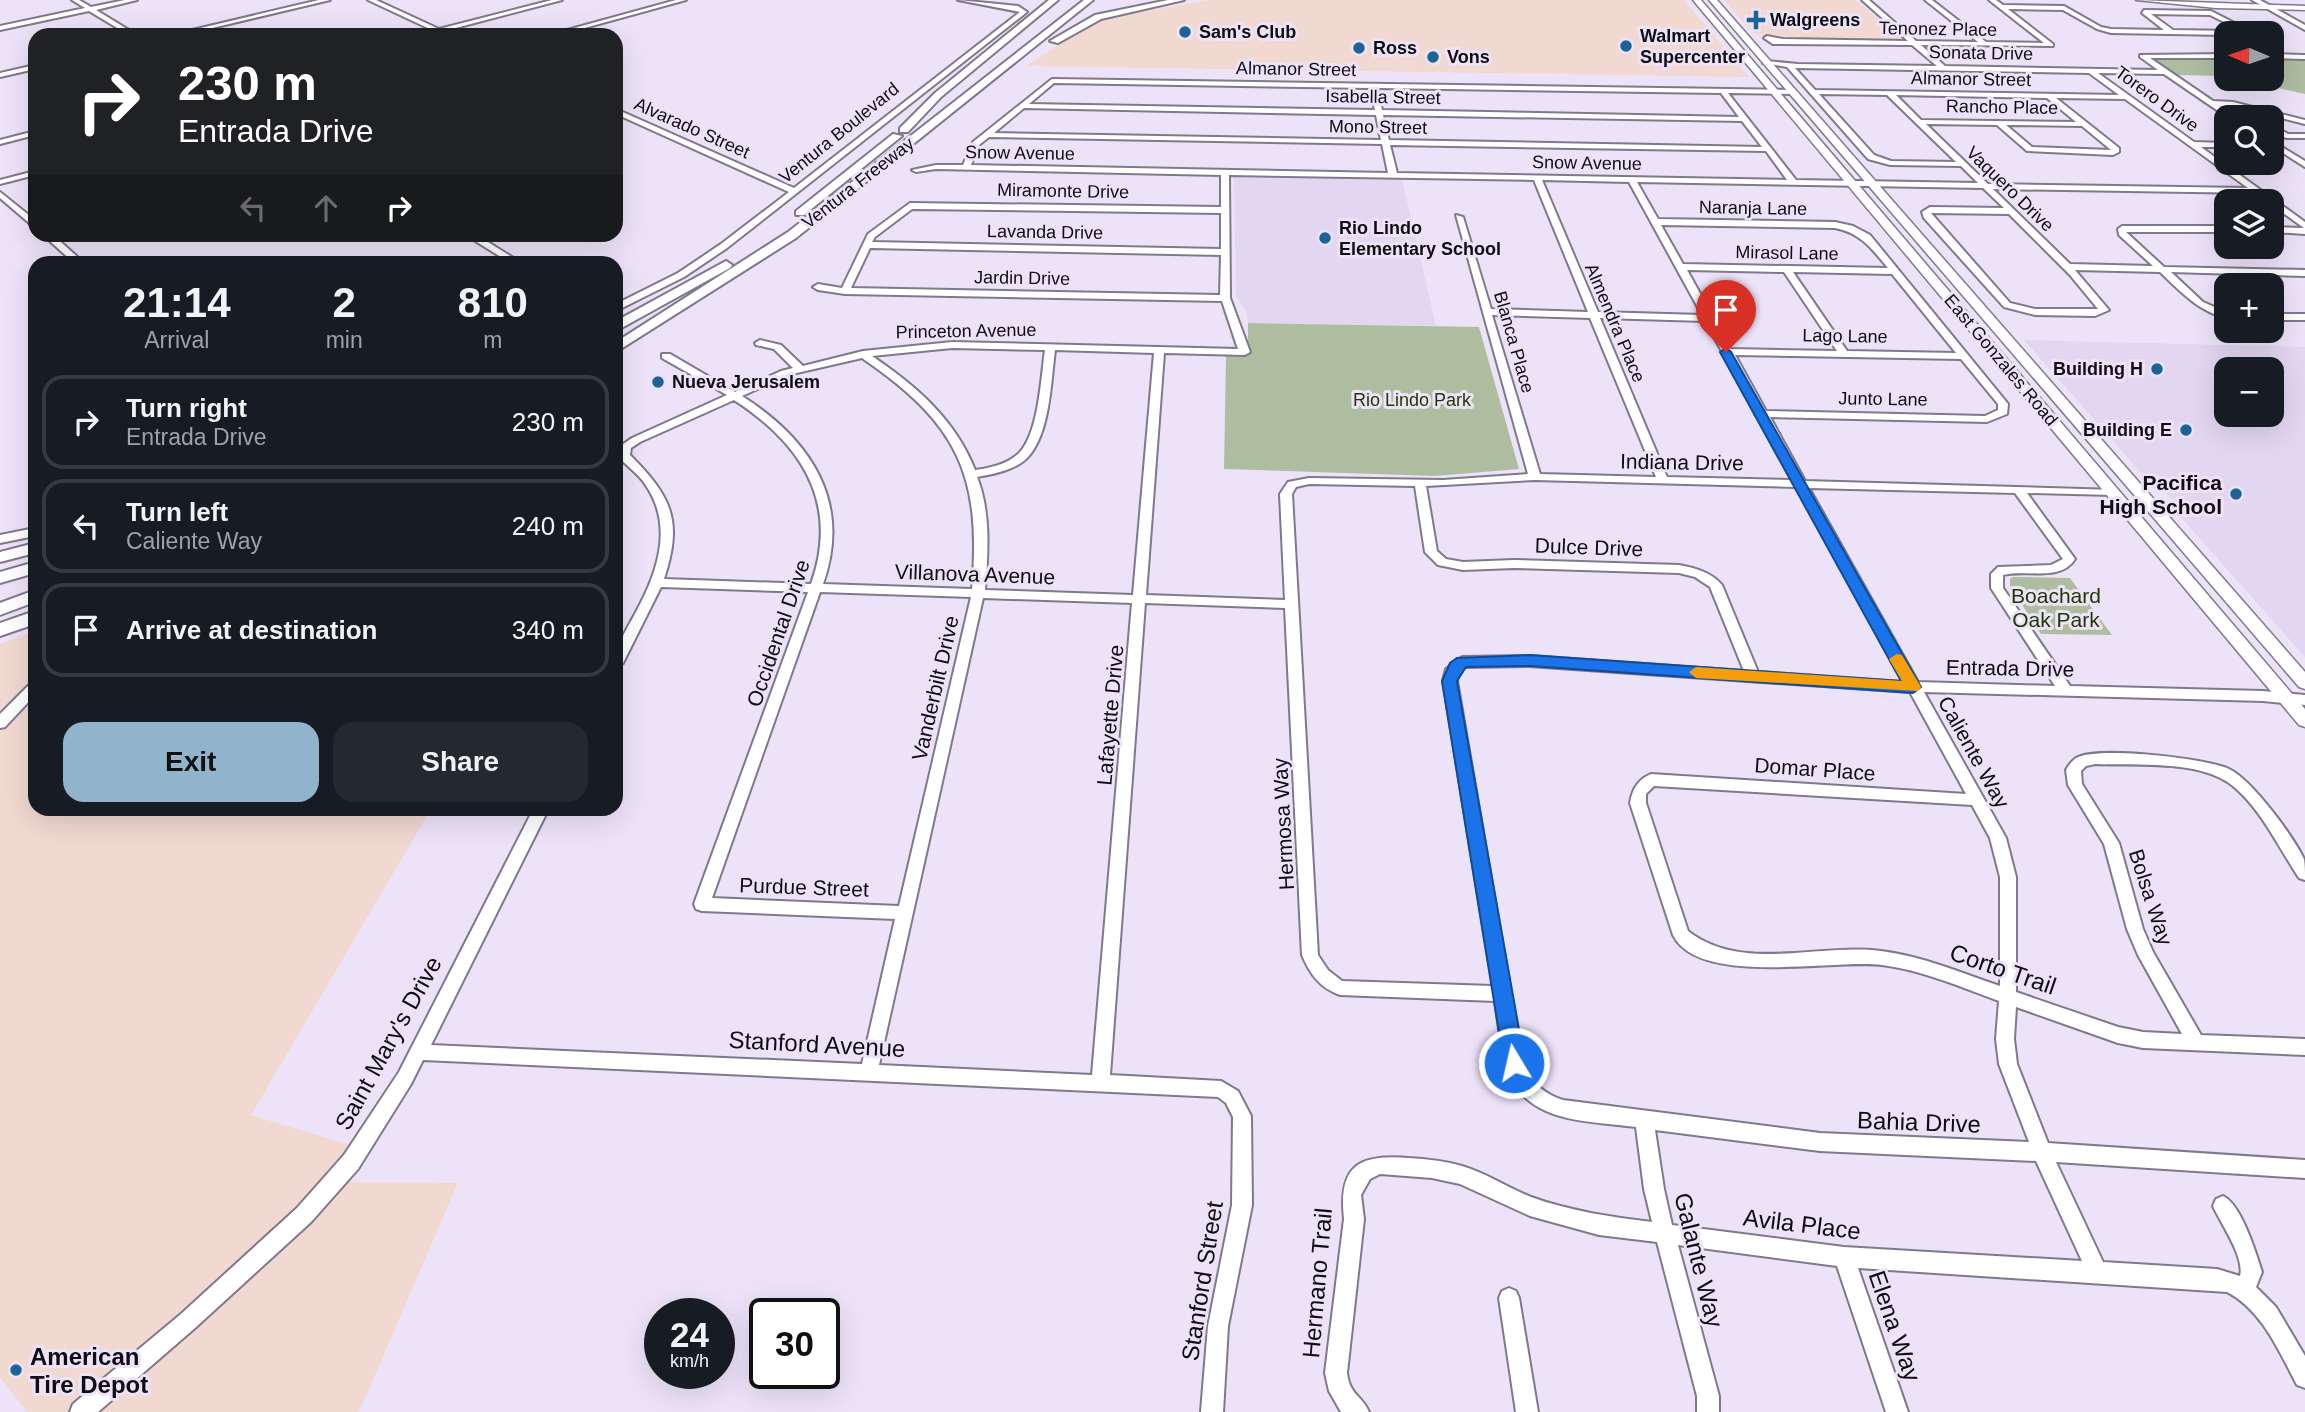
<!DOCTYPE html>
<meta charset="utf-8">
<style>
:root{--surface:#171b24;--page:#242831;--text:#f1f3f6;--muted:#9ea1a6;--line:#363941;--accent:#91b3cc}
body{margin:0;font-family:Arial,sans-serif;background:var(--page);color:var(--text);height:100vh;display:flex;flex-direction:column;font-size:26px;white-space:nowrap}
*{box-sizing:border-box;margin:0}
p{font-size:23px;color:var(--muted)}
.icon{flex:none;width:38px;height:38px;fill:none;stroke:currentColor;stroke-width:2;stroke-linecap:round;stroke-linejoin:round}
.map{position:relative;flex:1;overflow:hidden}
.details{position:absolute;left:28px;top:256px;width:595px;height:560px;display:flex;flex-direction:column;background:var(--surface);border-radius:21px;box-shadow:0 7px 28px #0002}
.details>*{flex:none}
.guide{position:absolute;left:28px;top:28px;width:595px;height:214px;border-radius:21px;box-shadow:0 7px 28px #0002;background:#202124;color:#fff;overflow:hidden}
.needle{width:46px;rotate:272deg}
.controls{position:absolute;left:2214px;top:21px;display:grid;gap:14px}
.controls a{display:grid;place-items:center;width:70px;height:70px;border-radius:14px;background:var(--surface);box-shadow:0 7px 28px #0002;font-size:35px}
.speed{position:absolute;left:644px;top:1298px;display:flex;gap:14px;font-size:35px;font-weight:700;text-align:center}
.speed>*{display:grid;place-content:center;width:91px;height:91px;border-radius:50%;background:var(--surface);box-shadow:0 7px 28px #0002;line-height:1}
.speed small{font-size:18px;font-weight:400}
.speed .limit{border:4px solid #111;border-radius:10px;background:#fff;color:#111}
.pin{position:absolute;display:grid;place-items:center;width:60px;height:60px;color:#fff;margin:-72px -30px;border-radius:50% 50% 50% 0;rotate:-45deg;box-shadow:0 0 7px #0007}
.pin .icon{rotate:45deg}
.me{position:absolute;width:77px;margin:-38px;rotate:351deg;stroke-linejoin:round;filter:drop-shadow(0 0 5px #0008)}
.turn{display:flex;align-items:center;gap:24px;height:147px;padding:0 35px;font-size:32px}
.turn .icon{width:91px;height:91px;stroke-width:2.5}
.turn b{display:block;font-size:49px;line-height:60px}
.lanes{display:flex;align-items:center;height:66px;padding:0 35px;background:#0003;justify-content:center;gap:35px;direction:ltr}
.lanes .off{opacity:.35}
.eta{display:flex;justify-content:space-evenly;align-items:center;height:119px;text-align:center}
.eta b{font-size:42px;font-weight:800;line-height:49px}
.primary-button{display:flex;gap:14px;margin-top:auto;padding:14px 35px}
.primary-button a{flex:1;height:80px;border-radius:21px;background:var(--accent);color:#111;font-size:28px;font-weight:800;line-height:80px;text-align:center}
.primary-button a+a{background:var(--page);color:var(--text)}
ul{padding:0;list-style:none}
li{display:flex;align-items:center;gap:21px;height:94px;margin:0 14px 10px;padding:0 21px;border:4px solid var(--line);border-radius:21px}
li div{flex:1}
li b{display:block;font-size:26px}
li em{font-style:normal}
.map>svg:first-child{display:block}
.commercial{fill:#f1d8d1}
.built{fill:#e2d6f1;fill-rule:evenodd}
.green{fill:#aebda0}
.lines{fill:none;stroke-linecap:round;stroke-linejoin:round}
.minor-casing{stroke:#80788b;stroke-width:4}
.major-casing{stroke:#80788b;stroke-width:3}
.highway-casing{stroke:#80788b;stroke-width:4}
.minor{fill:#fff;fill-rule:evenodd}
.major{fill:#fff;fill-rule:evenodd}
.highway{fill:#fff;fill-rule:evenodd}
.route{fill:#1a73e8;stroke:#114b97;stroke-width:2}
.slow{fill:#f59e0b}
.poi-dot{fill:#1c6498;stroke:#ede3f9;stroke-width:2.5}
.labels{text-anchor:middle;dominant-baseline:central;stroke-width:6;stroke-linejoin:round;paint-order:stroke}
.far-poi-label{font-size:18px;font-weight:bold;fill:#0f0c13;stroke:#ede3f9;text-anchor:start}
.far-street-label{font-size:18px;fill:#0f0c13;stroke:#ede3f9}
.far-park-label{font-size:18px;fill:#233801;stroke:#ede3f9}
.street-label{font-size:21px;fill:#0f0c13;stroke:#ede3f9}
.poi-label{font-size:21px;font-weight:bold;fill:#0f0c13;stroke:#ede3f9;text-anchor:end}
.park-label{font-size:21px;fill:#233801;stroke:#ede3f9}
.near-street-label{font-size:24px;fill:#0f0c13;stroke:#ede3f9}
.near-poi-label{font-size:24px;font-weight:bold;fill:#0f0c13;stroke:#ede3f9;text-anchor:start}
</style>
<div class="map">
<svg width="2305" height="1412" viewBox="0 0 2305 1412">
<rect width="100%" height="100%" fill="#ede3f9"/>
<path class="commercial" d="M1210,0H1684L1749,77L1026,66L1086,27L1113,17Z
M1724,0H1856L1902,40H1796L1782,35L1754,34Z
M35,631V808L431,809L251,1115L347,1144L351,1182L458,1183L359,1412H27L0,1377V644Z"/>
<path class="built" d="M1234,177L1402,179L1436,326L1248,323L1247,313L1236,296Z
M2024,340L2305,347V657L2170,505L2174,501L2160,486L2149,482ZM2226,369H2272V415H2226Z"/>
<path class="green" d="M2150,58H2226V76L2174,75Z
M2272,59L2305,60V94L2239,79H2272Z
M1248,323L1479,327L1519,469L1435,476L1224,469L1226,357L1248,341Z
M2013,577L2070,578L2112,635L2041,634L2010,586V579Z"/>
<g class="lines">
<g class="minor-casing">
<path id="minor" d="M72,0H79L91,7L125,0H137L96,10L137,35H129L89,11L0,30V26L85,8Z
M319,0H330L183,35H171Z
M368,0H376L439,29L552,0H562L444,31L443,33L418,35L432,30Z
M676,0H686L559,35H549Z
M958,0L1018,6L1027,12L727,248L684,277L616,311V304L678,273L721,244L789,192L616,114V109L794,188L1020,12Z
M1862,0H1869L1916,41L1978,42L1925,0H1932L1986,42L2044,43L1989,0H1996L2003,5L2064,6L2101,27L2111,29L2164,30L2142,13L2144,10L2211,11L2254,33H2246L2210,15L2151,14L2173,30L2235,31L2238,33L2226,35L2111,33L2097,29L2063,10L2008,9L2053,44V46L1921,45L1945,66L2158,70L2140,57V55L2226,54V58H2150L2213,101L2233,102L2305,120V124L2233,106H2220L2236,117H2227L2164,74L2098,73L2194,142L2226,143V147H2201L2305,222V234L2272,232V227L2304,228L2272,205V201H2266L2255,193L1993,189L2070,264L2153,266L2119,235L2118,229L2122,226H2226V232H2126L2164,267L2305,270V276L2171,272L2203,302L2226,312V318C2198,311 2180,291 2160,272L2075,270L2109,310L2095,316L2035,315L2004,307L1924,218L1922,212L1930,207L2004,208L1983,188L1637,182L1658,219L1835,222L1853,226L1870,235L2008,404L2007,414L1987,422L1770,417L1805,481L2117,490L2119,492L2113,495L2027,493L2075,559C2061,582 2025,569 2003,575V588L2070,686L2263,691L2305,695V705L2263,701L1924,692L2006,838L2016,877V992L2118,1027L2143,1032L2182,1034L2138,955L2127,929L2104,844L2068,785L2066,770C2068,766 2072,761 2076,758C2098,746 2205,758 2229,769C2252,780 2293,836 2304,859C2305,865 2305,874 2305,880L2299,878C2279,848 2261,809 2233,786C2200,759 2135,766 2095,764L2086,766L2081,771L2082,784L2119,843L2143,929L2153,952L2201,1035L2305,1039V1055L2143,1048L2118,1043L2016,1007L2014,1039L2017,1064L2048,1143L2305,1160V1178L2056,1162L2103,1262L2217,1269L2240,1276C2245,1257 2221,1224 2213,1206L2216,1199L2223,1196C2241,1204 2256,1253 2262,1272L2256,1287L2276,1307L2305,1356V1388L2297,1385C2279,1351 2262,1310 2227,1292L1858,1268L1908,1412H1886L1837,1266L1678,1245L1719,1396V1412H1697V1396L1657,1242L1599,1235L1530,1216L1460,1184L1432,1178L1380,1174L1370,1179L1361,1195L1364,1219L1347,1373C1350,1396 1362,1395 1369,1412H1341L1329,1391L1325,1373L1344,1219C1338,1165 1359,1154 1409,1158C1427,1159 1445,1161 1462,1166C1486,1173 1508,1188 1531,1197C1570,1211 1611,1217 1652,1222L1644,1189L1636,1127C1584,1120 1520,1124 1505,1061C1500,1041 1498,1021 1495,1001L1340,995C1320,988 1310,974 1302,955L1285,608L1145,603L1110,1075L1221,1081L1238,1091L1251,1116L1252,1205L1228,1326L1223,1412H1201L1208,1326L1232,1205L1233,1117L1226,1103L1218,1097L423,1060L411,1084L358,1169L311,1222L195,1328L98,1412H70L73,1404L181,1314L297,1208L344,1155L399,1072L534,808H549L431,1045L862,1064L895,919L702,911L696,909L694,904L808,592L661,587L623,663L616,668C616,643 625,633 636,612C658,572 674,525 645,484C638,473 626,466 618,456L622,445L632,438L727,395L662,358V354H670L735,392L781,371L793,368L774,349L756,345L755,343L760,340L781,345L803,366L863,351L952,342L1238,349L1222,301L845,294L818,290L813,287L818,284L842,288L868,234L910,203L1221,207V175L936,169L916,172L912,170L936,165H963L973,142L1052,79L1791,90L1794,94L1728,93L1796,180L1978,183L1961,166L1890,165L1868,159L1787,67L1763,63L1766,61L1798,64L1937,66L1912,45L1773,44L1764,38L1767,36L1783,39L1908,41ZM1795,68L2089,73L2119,95L1815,90ZM1054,83L1370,88L1375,110L1029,104ZM1377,88L1721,93L1739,117L1382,110ZM1819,94L1887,95L1956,162L1891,161L1874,155ZM1896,95L2047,98L2076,122L1921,120ZM2056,98L2125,99L2248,188L1988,184L1926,124L1997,125L2027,151L2113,155L2119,152V148ZM1024,108L1376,115L1381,140L994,133ZM1383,115L1742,121L1762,147L1389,140ZM2006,125L2082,126L2111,150L2032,147ZM989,137L1382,144L1388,173L971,165L979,145ZM1390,145L1766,151L1787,180L1397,173ZM1229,175L1534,180L1588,312L1491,309L1463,217L1456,215L1528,474L1443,480L1309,478L1288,482L1280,494L1285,600L1146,595L1164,353L1245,355L1250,352L1230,298ZM1542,180L1629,182L1702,315L1598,312ZM912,209L1221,213V249L872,242L875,237ZM1931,213L2009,214L2070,275L2098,309H2035L2010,303ZM1661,225L1835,228C1861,233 1872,249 1888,268L1683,264ZM870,248L1221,255L1220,295L851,288ZM1687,270L1784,272L1837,351L1731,349ZM1793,272L1892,274L1956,353L1847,351ZM1492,315L1590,318L1656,477L1540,474ZM1600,318L1705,321L1756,412L1755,414L1758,417L1793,480L1667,477ZM952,348L1045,350C1041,377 1039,431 1020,452C1009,464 990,468 975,470C955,419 916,386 872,356ZM1055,350L1154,353L1133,595L985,590C988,553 991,512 977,477C994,474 1016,470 1028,457C1050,433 1051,381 1055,350ZM1735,355L1961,359L1998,404V410L1985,416L1766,411ZM862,358C957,423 982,474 972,589L823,584C852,502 811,440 742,396L788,375ZM734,400C802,444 840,503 811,584L664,579C683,521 672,497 630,455L631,448L640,442ZM1535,480L1797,487L1904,682L1758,672L1722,585C1711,572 1695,568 1679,565L1514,560L1463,562L1446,559L1437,551L1426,486ZM1309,484L1415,486L1425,552L1438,565L1463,570L1514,568L1679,573L1695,577L1710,587L1744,671L1529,656L1462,657L1446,669L1443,681L1493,986L1342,981L1328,970L1318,955L1292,494L1296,487ZM1809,488L2015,493L2063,559L2051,565L1998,567L1991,574V588L2055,686L1918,682ZM820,592L971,597L899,906L712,898ZM983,598L1132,603L1092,1075L879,1065ZM1529,666L1910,692L1966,794L1651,774C1638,779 1632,790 1630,803L1673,935C1698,987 1833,959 1882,965C1922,970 1961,987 1999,1001L1996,1039L1999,1064L2029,1142L1820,1133L1563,1100C1543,1094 1531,1082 1523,1063L1457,681L1458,674L1465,667ZM1654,786L1972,805L1990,838L2000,877V986C1961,973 1922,956 1881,951C1818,943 1742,973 1688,931L1646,803V794ZM1655,1130L1820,1151L2036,1161L2082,1261L1844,1247L1672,1225L1664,1189Z
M2252,0H2260L2305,25V30Z
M2272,54L2305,55V59L2272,58Z
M35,65V69L0,77V73Z
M2272,125L2288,134H2305V138H2286L2272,130Z
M35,131V135L0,144V140Z
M2272,141L2305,161V167L2272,146Z
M35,171V175L0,184V180Z
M0,192L35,220V228L0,198Z
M42,234H52L83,262H73Z
M464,234H475L520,262H509Z
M2272,314H2305V320H2272Z
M35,528V536L0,543V535Z
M35,682V695L5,727L0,728V714L30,684Z
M1509,1288L1516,1291L1519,1298L1538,1412H1516L1499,1298L1502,1291Z"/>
</g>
<g class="major-casing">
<path id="major" d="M1693,0H1701L2305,709V727L2299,725Z
M1709,0H1717L2305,672V689L2299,687Z
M2136,0L2305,6V10L2216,8Z"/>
</g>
<g class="highway-casing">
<path id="highway" d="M1049,0H1058L941,97L908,132H900V128L935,93Z
M1084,0H1093L796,238L616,352V342L788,232Z
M1168,0H1184L1101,19L1058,43L1050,41L1095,15Z
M893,134L902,136L804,215H796V211Z
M726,261L732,265L730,268L616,331V321Z
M35,543V553L0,562V552Z
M35,562V573L0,583V572Z
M35,590V602L0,615V603Z
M35,611V624L0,636V623Z"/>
</g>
<use href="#minor" class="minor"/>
<use href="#major" class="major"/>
<use href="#highway" class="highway"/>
</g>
<path class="route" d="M1726,348L1731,352L1921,687L1913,693L1530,666L1466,667L1457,681L1525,1063L1522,1069L1514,1072L1507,1069L1504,1063L1442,681L1450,663L1457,658L1530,655L1901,681L1720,352Z"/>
<path class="slow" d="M1897,654L1902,655L1921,687L1918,691L1696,678L1689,672L1696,667L1902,681L1889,659Z"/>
<g class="poi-dot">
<path d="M1752.5 9.5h7v7h7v7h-7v7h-7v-7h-7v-7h7z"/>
<circle cx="1185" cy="32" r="7"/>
<circle cx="1626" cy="46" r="7"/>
<circle cx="1359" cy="48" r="7"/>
<circle cx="1433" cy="57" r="7"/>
<circle cx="1325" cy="238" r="7"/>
<circle cx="2157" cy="369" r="7"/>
<circle cx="658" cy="382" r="7"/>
<circle cx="2186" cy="430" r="7"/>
<circle cx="2236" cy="494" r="7"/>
<circle cx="16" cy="1370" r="7"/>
</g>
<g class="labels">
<g class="far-poi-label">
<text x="1770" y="20">Walgreens</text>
<text x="1199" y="32">Sam's Club</text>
<text x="1640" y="36">Walmart<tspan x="1640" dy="21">Supercenter</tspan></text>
<text x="1373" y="48">Ross</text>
<text x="1447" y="57">Vons</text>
<text x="1339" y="228">Rio Lindo<tspan x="1339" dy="21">Elementary School</tspan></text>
<text x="2143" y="369" text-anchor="end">Building H</text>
<text x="672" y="382">Nueva Jerusalem</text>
<text x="2172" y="430" text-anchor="end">Building E</text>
</g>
<g class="far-street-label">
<text transform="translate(1938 29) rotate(1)">Tenonez Place</text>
<text transform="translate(1981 53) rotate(1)">Sonata Drive</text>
<text transform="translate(1296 69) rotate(1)">Almanor Street</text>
<text transform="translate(1971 79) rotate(1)">Almanor Street</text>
<text transform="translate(1383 97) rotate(1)">Isabella Street</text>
<text transform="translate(2157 99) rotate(36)">Torero Drive</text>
<text transform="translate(2002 107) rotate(1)">Rancho Place</text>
<text transform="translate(1378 127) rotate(1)">Mono Street</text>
<text transform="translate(692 128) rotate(24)">Alvarado Street</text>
<text transform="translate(839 133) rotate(-39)">Ventura Boulevard</text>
<text transform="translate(1020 153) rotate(1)">Snow Avenue</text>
<text transform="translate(1587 163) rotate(1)">Snow Avenue</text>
<text transform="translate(858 183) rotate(-38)">Ventura Freeway</text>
<text transform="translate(2010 189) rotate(44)">Vaquero Drive</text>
<text transform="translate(1063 191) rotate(1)">Miramonte Drive</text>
<text transform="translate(1753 208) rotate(1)">Naranja Lane</text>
<text transform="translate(1045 232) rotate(1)">Lavanda Drive</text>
<text transform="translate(1787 253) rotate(1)">Mirasol Lane</text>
<text transform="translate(1022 278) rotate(1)">Jardin Drive</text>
<text transform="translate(1615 323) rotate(67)">Almendra Place</text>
<text transform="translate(966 331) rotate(-1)">Princeton Avenue</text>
<text transform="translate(1845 336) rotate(1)">Lago Lane</text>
<text transform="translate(1514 342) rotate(74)">Blanca Place</text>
<text transform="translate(2001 360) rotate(50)">East Gonzales Road</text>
<text transform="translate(1883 399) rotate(1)">Junto Lane</text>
</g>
<g class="far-park-label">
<text x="1412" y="400">Rio Lindo Park</text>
</g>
<g class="street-label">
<text transform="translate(1682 462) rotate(1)">Indiana Drive</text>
<text transform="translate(1589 547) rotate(2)">Dulce Drive</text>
<text transform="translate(975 574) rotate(2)">Villanova Avenue</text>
<text transform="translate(778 633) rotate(-71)">Occidental Drive</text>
<text transform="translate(2010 668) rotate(1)">Entrada Drive</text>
<text transform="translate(935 688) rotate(-77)">Vanderbilt Drive</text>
<text transform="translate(1110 715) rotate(-85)">Lafayette Drive</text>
<text transform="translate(1974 752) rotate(61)">Caliente Way</text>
<text transform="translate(1815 769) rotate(4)">Domar Place</text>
<text transform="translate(1283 824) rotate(-93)">Hermosa Way</text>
<text transform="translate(804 887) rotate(2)">Purdue Street</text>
<text transform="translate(2151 897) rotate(72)">Bolsa Way</text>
</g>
<g class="poi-label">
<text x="2222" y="482">Pacifica<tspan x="2222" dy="24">High School</tspan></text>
</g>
<g class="park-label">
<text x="2056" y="595">Boachard<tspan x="2056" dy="24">Oak Park</tspan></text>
</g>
<g class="near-street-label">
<text transform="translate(2003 969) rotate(19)">Corto Trail</text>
<text transform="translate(388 1043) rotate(-61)">Saint Mary's Drive</text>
<text transform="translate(817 1044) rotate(3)">Stanford Avenue</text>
<text transform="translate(1919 1122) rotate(2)">Bahia Drive</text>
<text transform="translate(1802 1224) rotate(7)">Avila Place</text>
<text transform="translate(1699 1260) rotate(76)">Galante Way</text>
<text transform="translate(1202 1281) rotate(-81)">Stanford Street</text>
<text transform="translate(1317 1283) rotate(-85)">Hermano Trail</text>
<text transform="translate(1895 1326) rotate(71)">Elena Way</text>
</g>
<g class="near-poi-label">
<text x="30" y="1356">American<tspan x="30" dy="28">Tire Depot</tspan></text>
</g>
</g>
</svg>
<div class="controls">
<a><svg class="needle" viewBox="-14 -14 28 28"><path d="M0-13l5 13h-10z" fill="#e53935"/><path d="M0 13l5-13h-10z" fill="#9ea1a6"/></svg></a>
<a><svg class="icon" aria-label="search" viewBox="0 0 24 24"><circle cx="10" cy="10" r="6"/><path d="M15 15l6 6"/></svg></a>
<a><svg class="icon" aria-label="layers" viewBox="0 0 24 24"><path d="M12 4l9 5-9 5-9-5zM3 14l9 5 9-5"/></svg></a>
<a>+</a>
<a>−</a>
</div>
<div class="speed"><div>24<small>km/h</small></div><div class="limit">30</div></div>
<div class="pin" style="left:1726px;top:352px;background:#d93025"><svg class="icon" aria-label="arrive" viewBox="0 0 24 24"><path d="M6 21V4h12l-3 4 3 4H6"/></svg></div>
<svg class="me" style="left:1514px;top:1063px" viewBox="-20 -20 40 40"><circle r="17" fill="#1a73e8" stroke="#fff" stroke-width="3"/><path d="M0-11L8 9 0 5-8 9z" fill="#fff"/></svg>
<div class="guide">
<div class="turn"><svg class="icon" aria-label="right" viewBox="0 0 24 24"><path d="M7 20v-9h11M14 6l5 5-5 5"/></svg><div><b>230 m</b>Entrada Drive</div></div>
<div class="lanes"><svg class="icon off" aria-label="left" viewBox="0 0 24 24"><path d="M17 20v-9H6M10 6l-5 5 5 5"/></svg><svg class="icon off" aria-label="ahead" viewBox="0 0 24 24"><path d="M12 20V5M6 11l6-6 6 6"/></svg><svg class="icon" aria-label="right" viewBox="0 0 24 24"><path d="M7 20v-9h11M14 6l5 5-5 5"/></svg></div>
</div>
<section class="details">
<div class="eta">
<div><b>21:14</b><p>Arrival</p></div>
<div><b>2</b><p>min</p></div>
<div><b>810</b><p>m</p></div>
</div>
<ul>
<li><svg class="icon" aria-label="right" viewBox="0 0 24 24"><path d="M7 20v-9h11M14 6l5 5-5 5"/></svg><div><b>Turn right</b><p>Entrada Drive</p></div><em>230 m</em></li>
<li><svg class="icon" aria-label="left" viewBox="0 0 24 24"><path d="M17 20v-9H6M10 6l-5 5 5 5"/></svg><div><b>Turn left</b><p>Caliente Way</p></div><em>240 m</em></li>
<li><svg class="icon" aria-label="arrive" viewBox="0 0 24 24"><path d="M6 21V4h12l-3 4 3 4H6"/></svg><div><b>Arrive at destination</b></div><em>340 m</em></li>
</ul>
<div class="primary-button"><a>Exit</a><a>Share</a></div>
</section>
</div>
